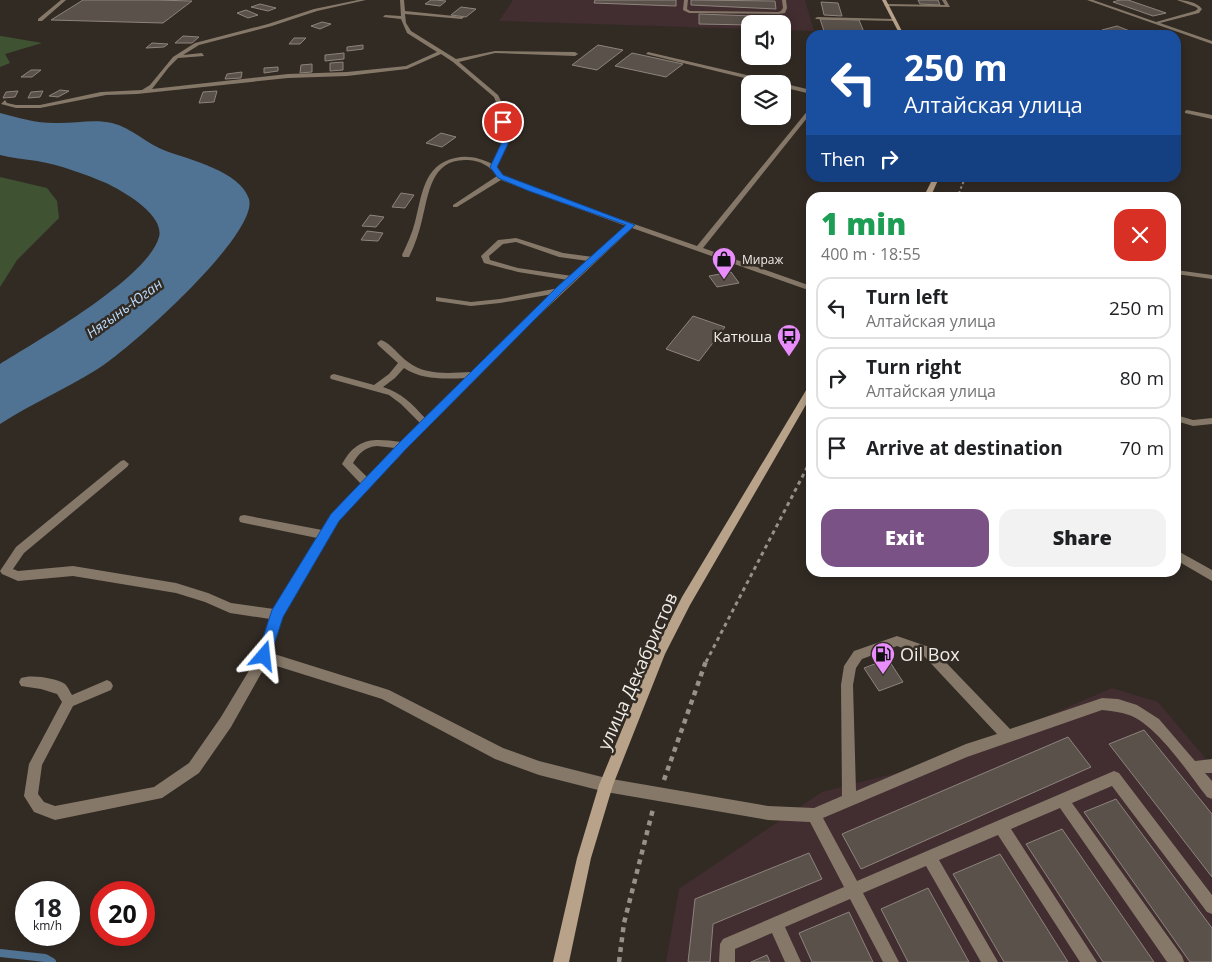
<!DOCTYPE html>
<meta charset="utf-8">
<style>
:root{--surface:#fff;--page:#f2f2f2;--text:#202124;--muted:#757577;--line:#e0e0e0;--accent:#7a5286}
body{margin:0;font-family:"Open Sans",sans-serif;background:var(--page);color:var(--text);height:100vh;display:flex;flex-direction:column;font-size:19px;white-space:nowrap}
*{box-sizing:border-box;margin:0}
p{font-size:16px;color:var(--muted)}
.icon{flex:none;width:28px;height:28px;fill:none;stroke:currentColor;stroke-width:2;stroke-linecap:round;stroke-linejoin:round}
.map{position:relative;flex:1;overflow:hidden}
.details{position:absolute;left:806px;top:192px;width:375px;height:385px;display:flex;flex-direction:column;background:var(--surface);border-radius:15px;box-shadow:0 2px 12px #0003}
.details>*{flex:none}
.banner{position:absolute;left:806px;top:30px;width:375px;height:152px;border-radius:15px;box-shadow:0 2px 12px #0003;background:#1a4fa0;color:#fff;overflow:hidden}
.fabs{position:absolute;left:741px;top:15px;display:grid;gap:10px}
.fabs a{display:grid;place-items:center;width:50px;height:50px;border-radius:10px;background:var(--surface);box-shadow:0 2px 12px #0003;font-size:25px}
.speed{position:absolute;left:15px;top:881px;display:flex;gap:10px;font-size:25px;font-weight:700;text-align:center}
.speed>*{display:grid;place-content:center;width:65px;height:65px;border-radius:50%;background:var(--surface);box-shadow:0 2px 12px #0003;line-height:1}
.speed small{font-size:12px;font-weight:400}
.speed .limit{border:8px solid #d22;background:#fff;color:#111}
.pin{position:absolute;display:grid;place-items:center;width:42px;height:42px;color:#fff;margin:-21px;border:2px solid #fff;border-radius:50%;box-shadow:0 1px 5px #0007}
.me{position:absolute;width:55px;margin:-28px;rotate:17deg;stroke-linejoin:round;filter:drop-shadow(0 0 4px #0008)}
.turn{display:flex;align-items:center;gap:18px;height:105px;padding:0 15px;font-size:22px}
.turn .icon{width:65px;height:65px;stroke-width:2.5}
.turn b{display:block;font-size:35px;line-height:42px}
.then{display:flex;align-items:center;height:48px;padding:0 15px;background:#0003;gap:10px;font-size:19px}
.round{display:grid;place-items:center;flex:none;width:52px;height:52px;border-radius:15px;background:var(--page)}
.head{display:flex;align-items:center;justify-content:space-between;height:85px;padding:0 15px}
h1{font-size:30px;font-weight:800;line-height:38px;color:#1e9e55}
.button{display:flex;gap:10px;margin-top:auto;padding:10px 15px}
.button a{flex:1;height:58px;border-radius:15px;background:var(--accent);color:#fff;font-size:20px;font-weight:800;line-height:58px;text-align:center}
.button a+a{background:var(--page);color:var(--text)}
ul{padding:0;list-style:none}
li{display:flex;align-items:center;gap:15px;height:62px;margin:0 10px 8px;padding:0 5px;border:2px solid var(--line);border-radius:15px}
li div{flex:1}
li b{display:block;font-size:19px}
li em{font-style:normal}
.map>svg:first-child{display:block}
.industrial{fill:#422d30}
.green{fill:#3f5332}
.water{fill:#517393}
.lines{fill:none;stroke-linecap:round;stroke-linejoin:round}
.stream{stroke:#517393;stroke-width:8}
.building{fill:#59514a;stroke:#8d847c}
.path-far2{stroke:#96918b;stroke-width:2;stroke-dasharray:2.5 2.5;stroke-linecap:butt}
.path-far1{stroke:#96918b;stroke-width:3;stroke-dasharray:4 4;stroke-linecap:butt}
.path{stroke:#96918b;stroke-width:4.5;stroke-dasharray:5 5;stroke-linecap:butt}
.service{fill:#857868;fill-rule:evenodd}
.minor{fill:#857868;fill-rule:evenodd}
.secondary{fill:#b8a289;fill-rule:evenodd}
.route{fill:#1a73e8;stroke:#114b97}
.labels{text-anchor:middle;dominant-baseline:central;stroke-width:5;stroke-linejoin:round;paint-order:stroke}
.far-poi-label{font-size:12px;fill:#f0ece7;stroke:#322b24;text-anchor:start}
.far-water-label{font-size:14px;font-style:italic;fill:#badbfb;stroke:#322b24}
.poi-label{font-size:15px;fill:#f0ece7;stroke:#322b24;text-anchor:end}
.near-poi-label{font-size:18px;fill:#f0ece7;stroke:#322b24;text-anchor:start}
.near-street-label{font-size:18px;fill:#f0ece7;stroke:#322b24}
</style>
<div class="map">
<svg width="1212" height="962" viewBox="0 0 1212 962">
<rect width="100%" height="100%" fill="#322b24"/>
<path class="industrial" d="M513,0H805L814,31L783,30L782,24H750V29L499,21Z
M1112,688L1158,702L1212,766V962H666L679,889L822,792L943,761Z"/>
<path class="green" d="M0,36H1L42,43L5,54L10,63L0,67Z
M0,177L47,188L57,201L59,218L17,260L0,287Z"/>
<path class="water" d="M0,113C19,118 39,124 59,123C77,123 95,119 112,123C132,128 147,144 166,151C190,160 240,171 249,199C259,234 127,352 96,370C65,389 31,404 0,424V364C37,341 148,278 159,237C165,215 123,191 106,183C85,174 60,165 37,161C25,159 12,158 0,155Z"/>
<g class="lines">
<path class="stream" d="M0,953L45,958L52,962"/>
</g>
<path class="building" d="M83,0H155L192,1L163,23L51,20Z
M431,0H436L446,1L440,6L425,4Z
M595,0H676V6L594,3Z
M691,0L775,1L776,9L691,5Z
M918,0H938L940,5L920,4Z
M1120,0H1128L1166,13L1153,16L1113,2Z
M821,2L838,3L842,16L824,15Z
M260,4L276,8L268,11L251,7Z
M461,7L476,9L466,17L451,15Z
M246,10L258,15L248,18L237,13Z
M699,14L781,17L782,24H750V25L699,24Z
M820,19L859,20L864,32L824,31Z
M322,22L331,24L320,29L311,26Z
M1117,26L1140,35H1116L1102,30Z
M183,36L199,37L192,43H175Z
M294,38H306L300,44H289Z
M152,43L168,44L164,47L146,48Z
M363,45V49L347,51V47Z
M598,45L623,50L597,70L572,65Z
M344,53V59L325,61V55Z
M632,53L683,64L666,77L615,66Z
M343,62V70L330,71V63Z
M312,64V72L300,73L301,65Z
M278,67V71L264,73V68Z
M31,70H41L32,77H21Z
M242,72L241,78L225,79L227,74Z
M60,90L69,91L58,97L49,96Z
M18,91L15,97L3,98L6,92Z
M43,91L40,97L28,98L31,92Z
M217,91L214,102L199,103L203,92Z
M441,133L456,137L442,147L426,143Z
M401,193L414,195L405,208L392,207Z
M370,215L384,217L376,227L362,226Z
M367,231L383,233L378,241L361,240Z
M731,272L739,283L717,287L709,276Z
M693,316L725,327L699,361L666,349Z
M888,659L903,682L879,691L864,668Z
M1144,730L1212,814V877L1109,744Z
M1068,737L1091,767L861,869L842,834Z
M1116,799L1212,928V962H1190L1084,812Z
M1062,829L1154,962H1103L1026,844Z
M809,853L822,879L713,924L710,962H688L695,899Z
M1000,854L1068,962H1004L953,874Z
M928,888L969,962H908L881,909Z
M849,912L873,962H812L799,933Z
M767,955L770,962H751Z"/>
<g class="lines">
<path class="path-far2" d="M957,198L965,178"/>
<path class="path-far1" d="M706,662L811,460"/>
<path class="path" d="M664,780L706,661
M619,962L624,923L653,809"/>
<path class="service" d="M61,0H66L42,21H38V19Z
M358,0H366L317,11L272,26L199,45L183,55L202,53L204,56L178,58L169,67L152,89L288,74L347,72L406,66L437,52L407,33L401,19L383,17L385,15L401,16L400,0H404L405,11L464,17L462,19L405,14L406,23L411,31L456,59L495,51L575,52L578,54L575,56L495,53L459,62L498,95L504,107L508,136L507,144L497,167L503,176L534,189L697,246L809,109L811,108V113L703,248L811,286V291L632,228L533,321L406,449L339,520L282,617L271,653L389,690L503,748L539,761L606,778L768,806L814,808L842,796L841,685L844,666L854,651L897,636L932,648L1010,729L1102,698L1118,699L1137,705L1159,719L1195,761L1212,759V773H1205L1212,781V799L1207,797C1188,773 1157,725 1129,715C1120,712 1111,711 1102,710L967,757L823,818L857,881L1114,771L1119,773L1212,895V914L1207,912L1112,786L1072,803L1182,956L1184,962H1167L1060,808L1011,829L1097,962H1080L998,835L939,860L998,962H981L926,866L863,893L899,962H883L850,899L785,927L801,962H785L772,933L735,949V962H719L720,944L723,939L844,887L810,822L768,820L606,792L539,775L495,759L382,699L267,663L231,727L199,773L162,798L55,820L34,812L24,796L29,764L62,702L57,694L41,689L21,686L19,682L21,678C30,674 57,678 65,684C68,687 70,692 72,695L107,680L111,682L113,686L111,690L73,706L42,765L38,794L44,802L55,806L154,787L189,763L221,717L259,654L270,619L230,613L205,602L176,593L73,576L18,581L2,574L0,571L16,547L121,461L124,460L129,464L127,467L24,553L13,569L18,571L73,566L176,583L208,593L231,603L274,609L317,538L244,523L240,522L239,519L240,516L244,515L322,530L331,514L361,484L342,464C357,437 373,438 401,442L420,423L401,404L389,395L331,379L330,377L331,375L334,374L374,385L389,374L398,363L378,345L377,343L381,340C392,344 399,356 408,362C426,376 450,373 472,372L553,294L500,303L471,306L436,301V297L471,302L500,299L559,288L568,280L518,272L484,263L481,256L498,240L516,238L563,253L593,257L626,226L530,191L501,180L457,207H453V205L497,176C490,166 481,161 468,160C431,158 429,193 422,220C419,233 415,245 409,257H403L402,255C407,244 412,234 415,222C422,196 423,165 455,158C468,155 480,158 492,164L501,144L502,136L498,107L494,97L453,62L441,54L407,69L347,76L288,78L137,94L106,95L40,108H16L1,104L5,100L7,103L16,105H40L101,92L142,90L150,85L173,57L195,43L268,24L314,9ZM516,242L559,257L588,261L572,276L518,268L490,260L489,256L503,244ZM404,368C422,380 444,379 466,378L425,418C412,404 402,393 383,387L395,378ZM377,446L395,448L367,477L353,463C359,453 365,447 377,446ZM897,646L924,656L997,734L966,744L856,791L853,685L856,668L862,659Z
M684,0H688L687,9L690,11L778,12L781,11L783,8L782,0H786L787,8L785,13L778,14L689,13L683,10Z
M942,0H946L950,7L886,6L884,5L886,4L945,5Z
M1087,0H1093L1156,22L1195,11L1198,9L1196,7L1177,0C1185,0 1197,2 1202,9L1199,13L1160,23L1212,41V44Z
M817,17L894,19L896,20L894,21L815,19Z
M648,52L777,82L780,84H769L646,54Z
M782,83L811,90V94L782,87V84H781Z
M1187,110L1212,115V119L1185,113V111Z
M1176,270L1212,275V279L1176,274Z
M1176,550L1212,570V581L1176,560Z"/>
<path class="minor" d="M1176,415L1193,420L1212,418V424L1193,426L1176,421Z"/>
<path class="secondary" d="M882,0H886L904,35H900Z
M933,178H939L930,198H923Z
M811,386V396L690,605L665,654L613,785L591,858L569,962H553L577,858L599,785L654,652L682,597L808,387Z"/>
</g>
<path class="route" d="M503,120L506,122L508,144L497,167L503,175L635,225L563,291L406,449L339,521L283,617L269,660L264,662L259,660L257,656L272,610L331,514L399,443L557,287L626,225L529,191L498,178L490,167L501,144L500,122Z"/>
<defs>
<g id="shop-pin" transform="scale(1.25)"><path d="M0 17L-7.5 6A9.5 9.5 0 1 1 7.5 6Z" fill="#e98dfd" stroke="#322b24"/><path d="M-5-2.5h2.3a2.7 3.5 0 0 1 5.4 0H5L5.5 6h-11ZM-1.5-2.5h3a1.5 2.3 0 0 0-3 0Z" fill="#111"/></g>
<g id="bus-pin" transform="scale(1.25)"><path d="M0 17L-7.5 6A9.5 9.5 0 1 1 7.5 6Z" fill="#e98dfd" stroke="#322b24"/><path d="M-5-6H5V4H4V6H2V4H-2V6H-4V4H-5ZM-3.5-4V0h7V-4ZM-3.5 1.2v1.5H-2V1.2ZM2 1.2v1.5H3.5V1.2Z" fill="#111"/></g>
<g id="fuel-pin" transform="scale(1.25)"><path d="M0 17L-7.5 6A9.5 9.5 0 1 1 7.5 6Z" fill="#e98dfd" stroke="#322b24"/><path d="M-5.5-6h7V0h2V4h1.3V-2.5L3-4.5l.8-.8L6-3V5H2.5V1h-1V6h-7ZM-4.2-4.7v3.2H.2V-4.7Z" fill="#111"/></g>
</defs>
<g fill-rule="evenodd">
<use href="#shop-pin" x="724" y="259"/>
<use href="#bus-pin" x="789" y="336"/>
<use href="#fuel-pin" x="883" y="654"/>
</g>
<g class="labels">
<g class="far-poi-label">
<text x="742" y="259">Мираж</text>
</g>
<g class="far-water-label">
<text transform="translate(124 308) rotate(-36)">Нягынь-Юган</text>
</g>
<g class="poi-label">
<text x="772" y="336">Катюша</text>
</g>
<g class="near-poi-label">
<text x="900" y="654">Oil Box</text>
</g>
<g class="near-street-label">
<text transform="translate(637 671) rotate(-66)">улица Декабристов</text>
</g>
</g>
</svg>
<div class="fabs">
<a><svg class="icon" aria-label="sound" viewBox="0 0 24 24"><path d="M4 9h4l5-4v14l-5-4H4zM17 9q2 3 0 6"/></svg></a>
<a><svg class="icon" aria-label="layers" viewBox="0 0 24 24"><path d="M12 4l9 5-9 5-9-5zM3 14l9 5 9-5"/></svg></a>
</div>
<div class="speed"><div>18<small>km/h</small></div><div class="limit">20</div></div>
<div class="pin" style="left:503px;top:122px;background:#d93025"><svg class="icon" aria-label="arrive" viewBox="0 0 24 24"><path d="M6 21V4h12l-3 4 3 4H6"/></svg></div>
<svg class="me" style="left:264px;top:656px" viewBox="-20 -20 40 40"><path d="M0-17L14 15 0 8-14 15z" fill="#1a73e8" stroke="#fff" stroke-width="4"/></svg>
<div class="banner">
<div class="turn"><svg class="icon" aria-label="left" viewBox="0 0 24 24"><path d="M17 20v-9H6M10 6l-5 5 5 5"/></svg><div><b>250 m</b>Алтайская улица</div></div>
<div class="then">Then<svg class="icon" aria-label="right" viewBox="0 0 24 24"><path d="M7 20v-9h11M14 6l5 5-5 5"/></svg></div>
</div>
<section class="details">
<div class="head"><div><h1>1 min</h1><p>400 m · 18:55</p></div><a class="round" style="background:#d93025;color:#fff"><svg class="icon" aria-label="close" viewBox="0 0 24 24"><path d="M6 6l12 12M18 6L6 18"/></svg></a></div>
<ul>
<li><svg class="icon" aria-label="left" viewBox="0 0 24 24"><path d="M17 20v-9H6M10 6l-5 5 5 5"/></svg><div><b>Turn left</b><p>Алтайская улица</p></div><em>250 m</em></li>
<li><svg class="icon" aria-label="right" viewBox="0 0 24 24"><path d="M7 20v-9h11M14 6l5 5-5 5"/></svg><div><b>Turn right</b><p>Алтайская улица</p></div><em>80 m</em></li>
<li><svg class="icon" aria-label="arrive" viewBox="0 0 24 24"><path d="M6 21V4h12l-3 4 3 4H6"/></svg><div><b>Arrive at destination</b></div><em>70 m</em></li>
</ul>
<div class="button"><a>Exit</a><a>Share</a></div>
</section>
</div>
